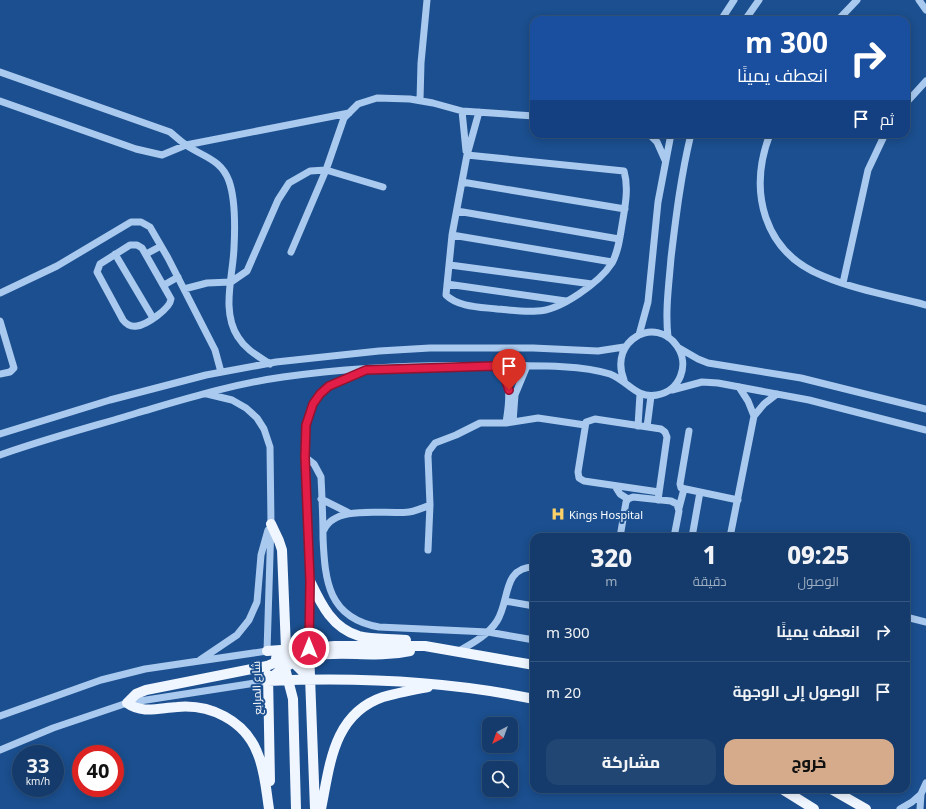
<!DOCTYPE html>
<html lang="ar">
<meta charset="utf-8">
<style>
:root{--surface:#143b6b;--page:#214673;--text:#f1f3f6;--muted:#9dadc1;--line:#33557e;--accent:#d6ab8b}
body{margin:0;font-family:"Noto Sans",Cairo,sans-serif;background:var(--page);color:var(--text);direction:rtl;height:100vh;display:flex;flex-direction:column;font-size:15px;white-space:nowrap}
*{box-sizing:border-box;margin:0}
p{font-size:13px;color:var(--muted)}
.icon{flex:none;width:22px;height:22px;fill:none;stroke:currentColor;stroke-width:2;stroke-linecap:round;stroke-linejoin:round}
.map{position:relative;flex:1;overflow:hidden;direction:ltr}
.sheet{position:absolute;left:530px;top:533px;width:380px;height:260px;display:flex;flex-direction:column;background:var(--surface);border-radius:12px;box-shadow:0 2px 10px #0003,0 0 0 1px var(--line);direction:rtl}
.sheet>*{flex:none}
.banner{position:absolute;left:530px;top:16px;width:380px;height:122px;border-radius:12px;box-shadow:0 2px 10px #0003,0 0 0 1px var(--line);direction:rtl;background:#1a4fa0;color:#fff;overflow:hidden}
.needle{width:26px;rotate:221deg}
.fabs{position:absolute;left:482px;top:717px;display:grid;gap:8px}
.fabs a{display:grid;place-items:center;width:36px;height:36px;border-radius:8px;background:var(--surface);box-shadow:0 2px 10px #0003,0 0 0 1px var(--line);font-size:20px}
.speed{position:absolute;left:12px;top:745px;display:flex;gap:8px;font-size:20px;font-weight:700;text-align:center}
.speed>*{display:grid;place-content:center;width:52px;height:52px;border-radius:50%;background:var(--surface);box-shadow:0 2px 10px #0003,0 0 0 1px var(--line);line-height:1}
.speed small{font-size:10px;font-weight:400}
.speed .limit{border:6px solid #d22;background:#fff;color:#111}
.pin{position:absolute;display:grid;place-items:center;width:34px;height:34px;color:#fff;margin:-41px -17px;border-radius:50% 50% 50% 0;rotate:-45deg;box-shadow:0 0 4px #0007}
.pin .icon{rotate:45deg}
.me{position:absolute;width:44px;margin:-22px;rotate:0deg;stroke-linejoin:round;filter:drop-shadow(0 0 3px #0008)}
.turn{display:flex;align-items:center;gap:14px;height:84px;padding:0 16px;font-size:18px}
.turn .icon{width:52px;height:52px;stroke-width:2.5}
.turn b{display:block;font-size:28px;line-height:34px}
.then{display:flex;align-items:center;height:38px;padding:0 16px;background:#0003;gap:8px;font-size:15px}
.eta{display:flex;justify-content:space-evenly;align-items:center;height:68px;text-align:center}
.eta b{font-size:24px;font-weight:800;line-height:28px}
.primary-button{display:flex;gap:8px;margin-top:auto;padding:8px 16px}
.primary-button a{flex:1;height:46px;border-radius:12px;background:var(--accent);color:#111;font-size:16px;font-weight:800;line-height:46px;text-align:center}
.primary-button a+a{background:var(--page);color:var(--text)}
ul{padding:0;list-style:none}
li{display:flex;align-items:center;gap:12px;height:60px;padding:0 16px;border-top:1px solid var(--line)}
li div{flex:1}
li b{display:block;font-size:15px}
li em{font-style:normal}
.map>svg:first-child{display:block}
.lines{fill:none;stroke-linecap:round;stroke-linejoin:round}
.minor{stroke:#a9c9ee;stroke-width:7}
.major{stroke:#f0f6ff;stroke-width:10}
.route-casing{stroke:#92132f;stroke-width:10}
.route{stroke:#e11d48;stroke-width:7}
.labels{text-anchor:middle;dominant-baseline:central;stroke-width:4;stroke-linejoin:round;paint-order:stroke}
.poi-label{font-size:11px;fill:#fff;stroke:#1b4f8f;text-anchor:start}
.street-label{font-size:11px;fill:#fff;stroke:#1b4f8f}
</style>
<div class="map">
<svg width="926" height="809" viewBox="0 0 926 809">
<rect width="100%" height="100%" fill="#1b4f8f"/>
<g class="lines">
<path class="minor" d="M919,0L926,10
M721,20L734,0
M745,20L759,0
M838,20L857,0
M0,72L170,132C175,136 180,141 186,145C203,157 221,159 229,181C235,198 235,229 234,248C233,276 221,311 238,337C246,350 258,356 270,364
M420,100L421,63L427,0
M0,101L136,149L162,155L186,145L349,113
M906,103L926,81
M462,111L466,151
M649,134L657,142L665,160
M770,134C748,191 763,252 823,276C856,290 892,296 926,305
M467,155L624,171C629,188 625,207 622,225C620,238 618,252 612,263C600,282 560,311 537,311C524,312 510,310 497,309C480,307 458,307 446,295L452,235L467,155L479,112
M462,182L625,209
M457,211L619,239
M452,235L612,262
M130,245H137L142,248L171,299C170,309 146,325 137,326C131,327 126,324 123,320L97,272L100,264Z
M291,252L326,170L344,118L358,104L377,98L410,99L433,103L462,111L534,116
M115,254L153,318
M146,254L161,246
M450,265L592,284
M843,283L868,170L885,134
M447,284L566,301
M164,285L178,277
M184,289L207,283L231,282L247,271L278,200L289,183L310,171L326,170L383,187
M0,293L57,266L131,222H141L150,227L168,258L215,350L221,372
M0,321L14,368L10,372L0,374
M639,335L648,302L658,202L671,134
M668,337C665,310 669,284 671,258C676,216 681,175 691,134
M679,348L698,359L708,363L801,378L926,409
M494,366C514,381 509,401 506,423
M739,387L748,401L754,416
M672,390L702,382L718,383L809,400L926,430
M513,422L515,395L527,366
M638,426L640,394
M647,427L651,396
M689,431L680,484L681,488L738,500
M0,434L110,400L206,375L276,362L379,351L430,348H533L598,351L624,347
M0,455C45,439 91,427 137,413C185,399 233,384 283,377C353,367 426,364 497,366C531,366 579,364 610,374C628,381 636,399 657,395C680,391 690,365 677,346C656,315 608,340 624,380
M305,457L314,464L321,477C322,497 323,518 323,538C325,581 328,618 379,627L488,632L534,640
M615,486L620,494L628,499
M321,499L349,513
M658,500L667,437L665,432L661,429L595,419L586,422L578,472L579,478L584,481L659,492
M679,508L684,489
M324,530C335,504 385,515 409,512C416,511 423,508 430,505L428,456L429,451L435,443L456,435L480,423H506L538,418L585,425
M620,537L626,502L628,499L633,497L671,501L677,504L679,511L674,537
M692,537L700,492
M730,537L754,416L764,404L777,394
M428,550L430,505
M505,601L534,606
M906,617L926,622
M309,648C309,610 309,573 308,535C307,503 299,432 312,405C321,387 340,380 358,373
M459,651C473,643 488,635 497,621C510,601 502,567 534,567
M200,660L237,635L249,620L257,602L261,555L268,530
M0,716L101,680L145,669L267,651L271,524L270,447L264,429L257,418L246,408L232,400L207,394
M0,750L53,728L127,703L268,681
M900,809L912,802L921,794
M920,809L921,794L926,783"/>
<path class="major" d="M271,524L279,541L282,550L286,649L293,662L310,679
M310,581C321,604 332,628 359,636C374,640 390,638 406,640
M309,650L315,809
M267,651L335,646H425L534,665
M276,658L286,672L293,699L296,809
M268,675L270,781
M268,681C357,677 447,681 534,699
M268,681C313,636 356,663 410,651
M782,789L814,809
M831,789L866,809
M269,809C266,790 265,770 257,752C244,720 210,704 177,707C159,708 142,714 127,703L136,694L146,690L267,666L309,648
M321,809C330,765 333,714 383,697C397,693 413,690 428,687"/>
</g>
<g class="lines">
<g class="route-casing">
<path id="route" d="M309,648L310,581L305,457L306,425L313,404L320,394L329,386L366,370L494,366L504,375L509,390"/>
</g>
<use href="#route" class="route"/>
</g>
<defs>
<g id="hospital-bare" transform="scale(1.08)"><path d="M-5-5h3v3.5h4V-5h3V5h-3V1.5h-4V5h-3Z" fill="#ffd166" stroke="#1b4f8f" stroke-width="2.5" paint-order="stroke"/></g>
</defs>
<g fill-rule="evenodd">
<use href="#hospital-bare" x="558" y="514"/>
</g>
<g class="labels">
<g class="poi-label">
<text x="569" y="514">Kings Hospital</text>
</g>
<g class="street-label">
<text transform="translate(256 688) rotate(-92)">شارع المرابع</text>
</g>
</g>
</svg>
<div class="fabs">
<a><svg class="needle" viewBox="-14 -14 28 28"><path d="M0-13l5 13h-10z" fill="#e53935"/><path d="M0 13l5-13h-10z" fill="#9dadc1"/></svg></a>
<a><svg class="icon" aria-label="search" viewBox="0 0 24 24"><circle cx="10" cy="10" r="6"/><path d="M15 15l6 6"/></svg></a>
</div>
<div class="speed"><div>33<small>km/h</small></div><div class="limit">40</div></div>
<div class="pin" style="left:509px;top:390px;background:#d93025"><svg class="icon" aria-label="arrive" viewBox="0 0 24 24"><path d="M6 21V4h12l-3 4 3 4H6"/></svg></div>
<svg class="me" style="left:309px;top:648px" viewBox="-20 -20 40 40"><circle r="17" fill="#e11d48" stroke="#fff" stroke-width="3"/><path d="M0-11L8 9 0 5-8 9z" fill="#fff"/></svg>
<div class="banner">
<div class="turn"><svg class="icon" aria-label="right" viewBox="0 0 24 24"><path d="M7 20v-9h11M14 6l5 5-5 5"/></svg><div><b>300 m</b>انعطف يمينًا</div></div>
<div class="then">ثم<svg class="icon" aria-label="arrive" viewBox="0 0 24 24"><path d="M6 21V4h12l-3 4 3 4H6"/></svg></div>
</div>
<section class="sheet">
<div class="eta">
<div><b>09:25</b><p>الوصول</p></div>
<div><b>1</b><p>دقيقة</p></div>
<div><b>320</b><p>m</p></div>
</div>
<ul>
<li><svg class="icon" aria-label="right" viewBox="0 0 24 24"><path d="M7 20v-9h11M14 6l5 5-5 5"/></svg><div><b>انعطف يمينًا</b></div><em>300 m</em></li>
<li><svg class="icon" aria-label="arrive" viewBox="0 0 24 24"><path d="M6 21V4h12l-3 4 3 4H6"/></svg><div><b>الوصول إلى الوجهة</b></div><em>20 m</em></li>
</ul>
<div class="primary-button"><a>خروج</a><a>مشاركة</a></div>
</section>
</div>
